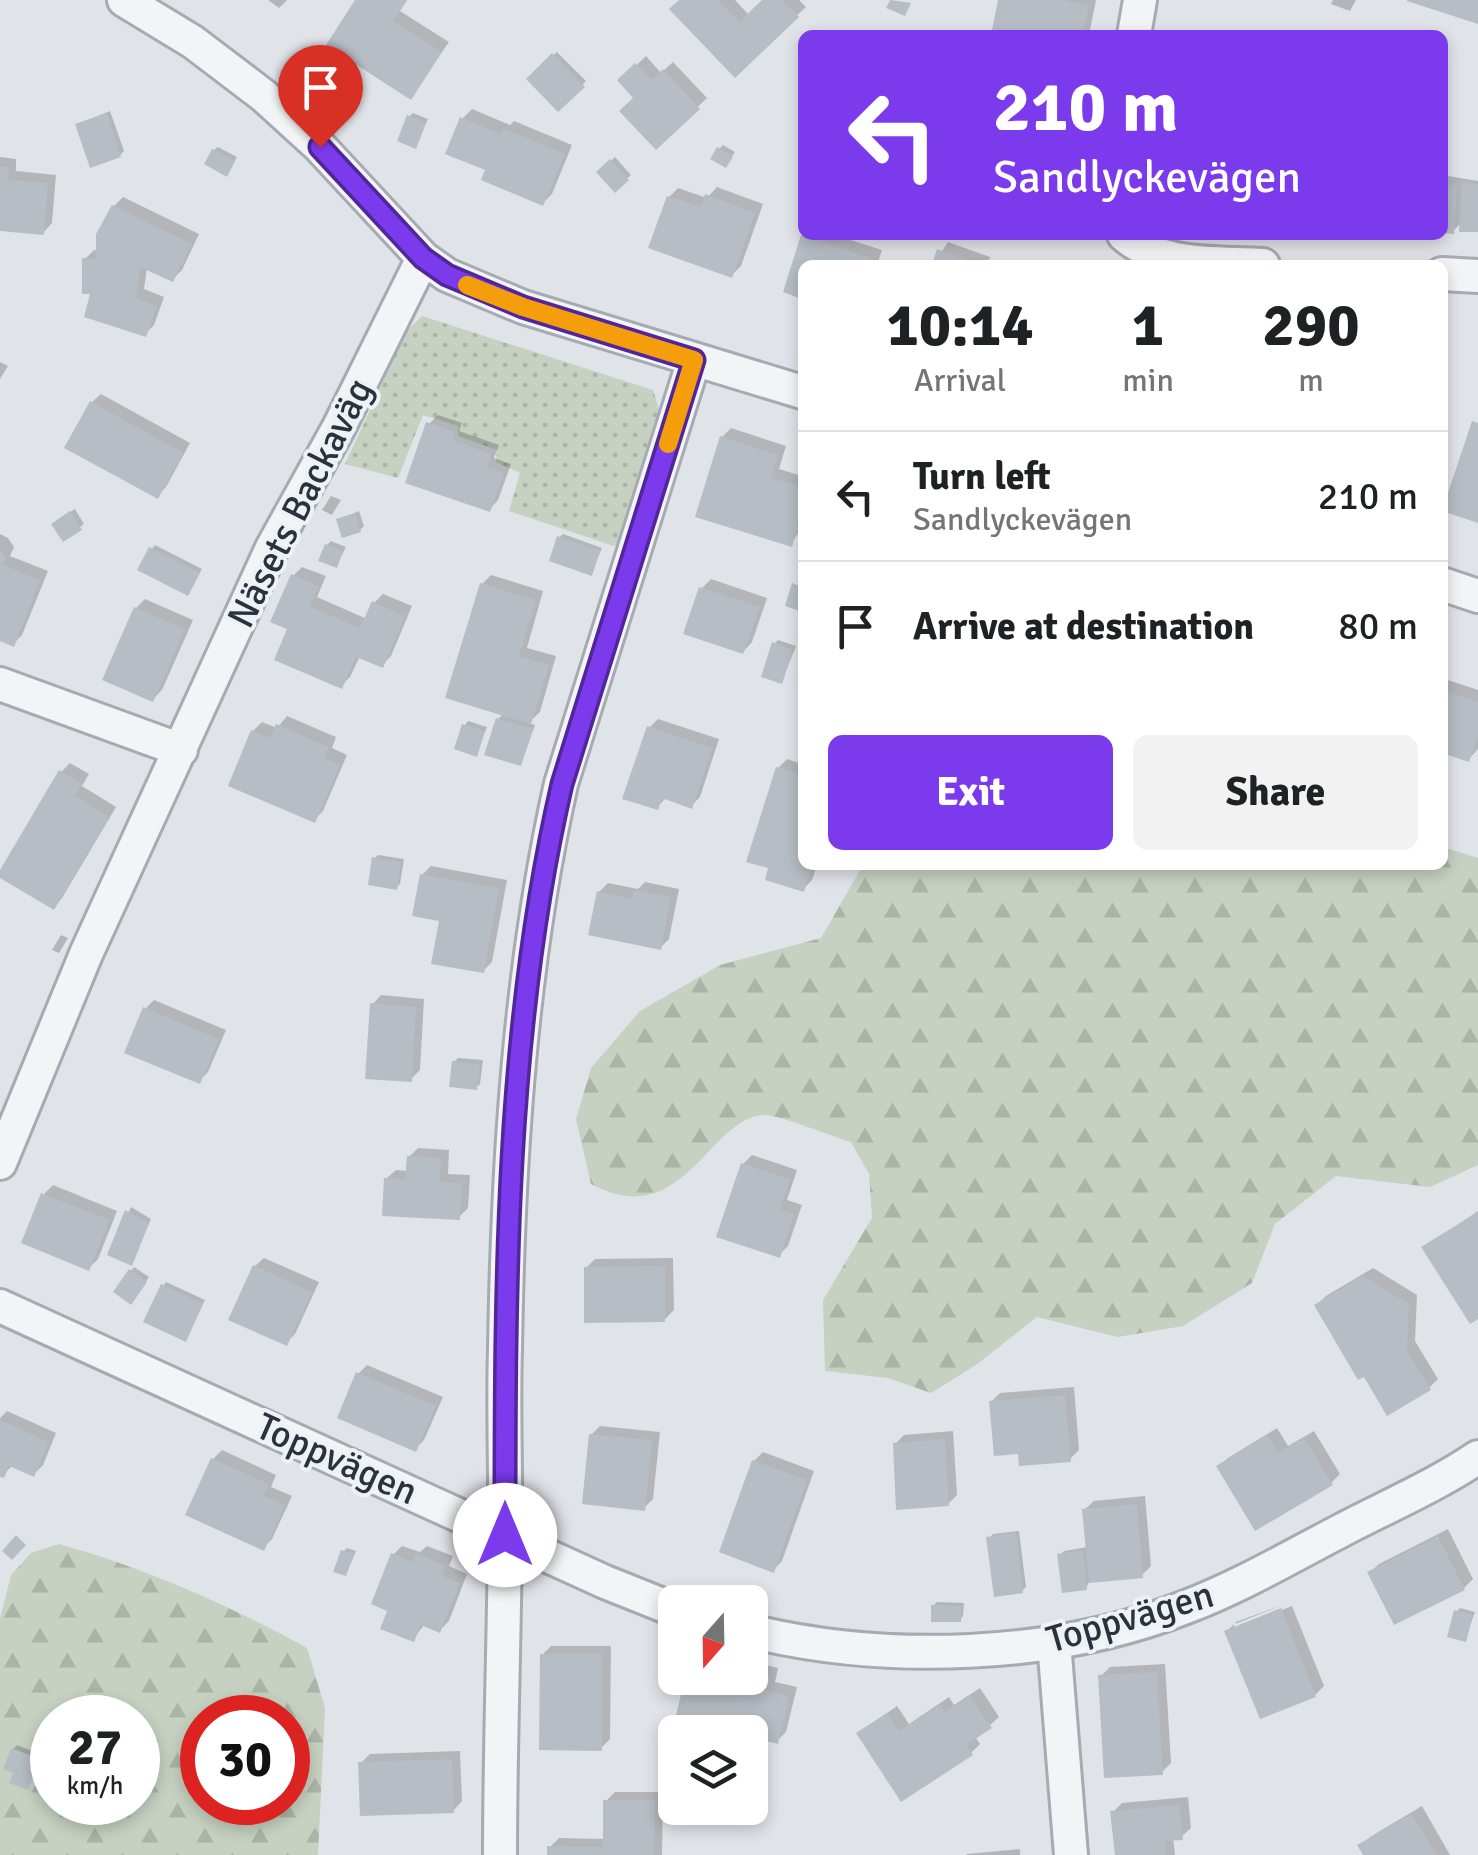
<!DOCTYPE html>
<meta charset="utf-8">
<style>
:root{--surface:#fff;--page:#f2f2f2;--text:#202124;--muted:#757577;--line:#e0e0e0;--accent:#7c3aed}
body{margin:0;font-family:Signika,sans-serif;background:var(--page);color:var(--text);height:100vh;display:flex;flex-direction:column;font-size:38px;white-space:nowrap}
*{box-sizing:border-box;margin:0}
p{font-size:32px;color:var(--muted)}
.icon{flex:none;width:55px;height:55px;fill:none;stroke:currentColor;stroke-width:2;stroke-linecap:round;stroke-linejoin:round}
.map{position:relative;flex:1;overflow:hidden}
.drawer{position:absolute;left:798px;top:260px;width:650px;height:610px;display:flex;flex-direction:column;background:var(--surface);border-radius:15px;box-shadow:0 5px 15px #0003}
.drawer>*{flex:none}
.guide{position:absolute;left:798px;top:30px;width:650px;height:210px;border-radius:15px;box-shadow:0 5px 15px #0003;background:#7c3aed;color:#fff;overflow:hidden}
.needle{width:65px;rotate:200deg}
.tools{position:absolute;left:658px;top:1585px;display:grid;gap:20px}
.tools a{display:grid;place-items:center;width:110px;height:110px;border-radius:15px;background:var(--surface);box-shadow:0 5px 15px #0003;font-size:50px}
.speed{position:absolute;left:30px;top:1695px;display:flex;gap:20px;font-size:50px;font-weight:700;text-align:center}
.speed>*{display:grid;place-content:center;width:130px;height:130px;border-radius:50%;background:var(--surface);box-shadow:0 5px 15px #0003;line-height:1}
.speed small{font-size:25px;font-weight:400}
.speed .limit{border:15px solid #d22;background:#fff;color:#111}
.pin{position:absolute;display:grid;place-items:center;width:85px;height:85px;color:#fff;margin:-102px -42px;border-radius:50% 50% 50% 0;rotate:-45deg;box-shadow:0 0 10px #0007}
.pin .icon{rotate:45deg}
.me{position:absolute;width:110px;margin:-55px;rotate:0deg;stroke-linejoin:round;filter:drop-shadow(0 0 8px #0008)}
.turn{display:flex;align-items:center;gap:35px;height:210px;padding:0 30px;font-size:45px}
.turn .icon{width:130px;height:130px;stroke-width:2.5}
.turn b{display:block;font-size:70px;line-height:85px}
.eta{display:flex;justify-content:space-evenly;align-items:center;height:170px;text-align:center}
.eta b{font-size:60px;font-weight:700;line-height:70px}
.action{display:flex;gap:20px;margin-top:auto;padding:20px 30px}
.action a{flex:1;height:115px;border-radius:15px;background:var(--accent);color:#fff;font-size:40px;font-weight:700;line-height:115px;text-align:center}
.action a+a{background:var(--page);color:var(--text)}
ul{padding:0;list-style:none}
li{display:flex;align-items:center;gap:30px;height:130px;padding:0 30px;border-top:2px solid var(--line)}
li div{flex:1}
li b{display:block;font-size:38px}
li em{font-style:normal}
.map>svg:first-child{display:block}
.grass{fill:url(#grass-dots)}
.forest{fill:url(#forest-firs);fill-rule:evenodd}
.shadow{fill:#0003}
.building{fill:#b7bdc4}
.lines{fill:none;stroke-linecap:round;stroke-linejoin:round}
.street-casing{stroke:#a6aab2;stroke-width:38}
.street{stroke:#f2f4f6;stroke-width:32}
.route-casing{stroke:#51269a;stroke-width:25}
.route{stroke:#7c3aed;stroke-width:18}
.slow{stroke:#f59e0b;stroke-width:18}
.labels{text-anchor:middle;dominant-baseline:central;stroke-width:8;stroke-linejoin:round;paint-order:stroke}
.street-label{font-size:38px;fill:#2a323e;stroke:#eff2f5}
</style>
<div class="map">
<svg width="1478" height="1855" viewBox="0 0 1478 1855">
<defs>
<pattern id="grass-dots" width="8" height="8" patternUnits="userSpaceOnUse" patternTransform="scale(2.5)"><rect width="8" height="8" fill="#c6d1c1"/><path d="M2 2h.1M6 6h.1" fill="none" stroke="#aab4a7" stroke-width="1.8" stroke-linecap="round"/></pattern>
<pattern id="forest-firs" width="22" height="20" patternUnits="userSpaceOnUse" patternTransform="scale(2.5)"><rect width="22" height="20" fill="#c6d1c1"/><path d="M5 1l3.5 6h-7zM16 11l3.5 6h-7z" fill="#aab4a7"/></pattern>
</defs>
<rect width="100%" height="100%" fill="#e0e3e8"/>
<path class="grass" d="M422,316L653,390L660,412L620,544L614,546L509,511L520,473L496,462L497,450L458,436V426L423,415L398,478L345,464L406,332Z"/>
<path class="forest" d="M1443,847L1478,858V1165L1430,1187L1336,1176L1275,1224L1252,1283L1183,1326L1118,1337L1037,1317L976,1365L931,1393L888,1378L825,1371L823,1300L872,1218L869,1174L851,1142C834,1137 775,1113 762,1115C740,1118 726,1134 711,1149C673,1190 644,1212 591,1184L576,1119L591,1068L640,1011L720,965L821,938L863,865H1442Z
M59,1544C146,1568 228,1605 307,1648L325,1708L318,1855H0V1619L11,1575L31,1553ZM52,1718H138V1802H52ZM202,1718H288V1802H202Z"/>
<path class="shadow" d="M268,0H287L279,8Z
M357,0H407L400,11L449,42L411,97Z
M682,0H735L749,15L765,0H799L806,7L735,74Z
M1001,0H1096L1089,35H994Z
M1333,0H1356L1350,11L1331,4Z
M1264,30L1280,33V35H1261Z
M557,52L586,81L558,109L529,79Z
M646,56L661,73L673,62L707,98L656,147L637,98L621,80Z
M472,109L510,125L514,121L572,145L552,194L543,203L488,169L448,152L463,118Z
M110,111L124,151L120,155L78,124Z
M413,113L428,119L415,146L409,117Z
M723,145L735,152L729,161L719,149Z
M218,147L237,157L230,170L214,150Z
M0,157L16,159V171L56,175L52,223L43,233L0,229Z
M615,157L631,175L615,189L599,172Z
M1442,175L1478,181V230L1462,222L1453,231H1442Z
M717,187L763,204L741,266L732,275L669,197L678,188L707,198Z
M123,197L199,234L182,270L173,279L147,267L144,289L164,297L154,325L145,334L94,292L85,259L94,250L99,251L114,206Z
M805,235H835L882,250L877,265H802V296L786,291Z
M948,242L990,257L987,265H933Z
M0,362L8,366L0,379Z
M101,394L190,443L166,487L157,496L92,402Z
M438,415L462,423L459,431L499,445L494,458L511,464L498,500L489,510L429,424Z
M731,428L786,446L779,469L802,476V527L791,544L722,437Z
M331,496L341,500L332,515L322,510Z
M75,509L84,524L64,539L58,520Z
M359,511L364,526L360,530L339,520Z
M0,534L8,538L14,547L10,556L48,571L22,635L13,644L0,639Z
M563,534L602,548L591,573L559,538Z
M331,541L346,547L337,565L327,545Z
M155,545L202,569L188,593L152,549Z
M302,567L326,576L317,597L367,619L374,603L383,594L412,606L391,656L382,665L360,656L350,677L341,686L293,576Z
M491,575L543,591L527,648L556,656L540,712L528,723L535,725L521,764L498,719L504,713L482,584Z
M711,579L767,598L752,642L743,652L702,588Z
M145,599L193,620L162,690L153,699L136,608Z
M778,640L796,646L782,681L774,644Z
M1442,678L1478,690V749L1468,760L1442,751Z
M287,716L336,737L332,748L347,755L323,811L314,820L253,731L262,722L277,728Z
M658,719L719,739L700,797L691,806L667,797L657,807L649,728Z
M468,721L487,727L476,754L465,725Z
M787,759L802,764V865H817L812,880L803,889L778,768Z
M70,763L89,774L82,786L116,807L62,898L53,907L0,875L61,772Z
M378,855L404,859L400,884L396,887L374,859Z
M431,866L507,880L492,962L483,971L422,875Z
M645,882L679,889L669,939L660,948L599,892L608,883L638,889Z
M61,935L68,938L59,953L52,950Z
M381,995L424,999L420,1070L411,1079L372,1005Z
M154,1000L226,1030L208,1072L199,1081L145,1009Z
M458,1058L483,1060L480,1084L476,1087L454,1062Z
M418,1148L449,1150L448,1174L470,1175L468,1208L459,1217L386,1179L396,1170L408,1171L409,1157Z
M752,1155L797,1170L787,1200L802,1205L788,1246L779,1255L743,1164Z
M53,1185L117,1211L98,1259L89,1268L44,1194Z
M131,1207L151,1219L132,1263L110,1253Z
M1478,1211V1316L1425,1247Z
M264,1258L319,1282L295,1334L286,1343L255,1266Z
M673,1258L674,1310L664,1320L586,1268L595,1259Z
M134,1267L149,1277L135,1298L131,1271Z
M1373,1268L1417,1295L1415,1341L1438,1379L1429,1388L1317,1305L1326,1296Z
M166,1282L205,1300L186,1339L163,1286Z
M367,1365L443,1397L424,1440L415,1449L358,1374Z
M1074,1387L1079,1450L1070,1459L1020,1452L991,1402L1000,1393Z
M7,1411L56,1433L43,1465L34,1474L13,1465L3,1475L0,1474V1418Z
M600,1426L660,1432L653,1499L644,1508L591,1435Z
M1277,1428L1288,1446L1314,1431L1340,1474L1331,1483L1219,1466L1228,1458Z
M953,1431L957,1495L948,1504L895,1444L904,1435Z
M222,1450L276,1475L271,1487L292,1496L272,1539L263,1548L213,1459Z
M763,1452L814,1471L782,1561L773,1570L754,1461Z
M1145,1496L1151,1566L1142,1575L1090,1580L1086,1588L1060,1555L1064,1551L1088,1547L1084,1510L1094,1501Z
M1448,1529L1473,1579L1464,1588L1370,1572L1379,1564Z
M1019,1531L1026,1587L1022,1591L989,1538L993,1534Z
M402,1546L420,1552L427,1546L453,1556L449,1566L467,1574L449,1621L440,1630L425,1624L413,1639L390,1609L393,1555Z
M347,1548L356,1551L346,1574L343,1552Z
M937,1602L964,1603L963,1616L960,1620L933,1606Z
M1290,1602L1235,1624L1236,1622Z
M1292,1606L1324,1686L1315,1695L1227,1631L1234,1624V1629Z
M1460,1608L1475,1612L1465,1639L1456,1612Z
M551,1646H611L610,1739L601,1748L542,1655Z
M750,1661L778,1668L775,1682L797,1687L786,1732L777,1741L678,1717L688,1678H750Z
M1165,1664L1171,1763L1162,1772L1101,1676L1110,1667Z
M980,1688L999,1717L976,1738L980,1744L971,1753L859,1733L897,1706L909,1724L949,1697L954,1705Z
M675,1741V1756L667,1754Z
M17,1745L42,1755L28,1787L16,1772L13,1749Z
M460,1751L462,1801L453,1811L361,1763L370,1754Z
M615,1792H663L662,1855H550V1847L559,1838L605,1839L606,1801Z
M1188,1797L1191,1828L1181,1837L1173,1838L1175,1855H1117L1113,1812L1122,1803Z
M1422,1806L1450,1855H1366L1361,1846L1370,1837Z
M1020,1849V1855H966L967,1854Z"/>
<path class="building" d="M355,0H407L393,21L442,52L411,100L326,45Z
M679,0H718L739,22L762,0H782L799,17L735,78L669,9Z
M890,0L911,3L905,16L886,8Z
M998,0H1063L1089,5L1083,35H991Z
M1407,0H1478V24L1407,1Z
M552,53L585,87L558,112L526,79Z
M635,63L651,80L663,69L700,109L656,150L619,111L633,98L617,80Z
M107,113L121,157L90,168L75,124Z
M407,115L426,123L416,149L397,141Z
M460,117L501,134L503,128L565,154L543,206L481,180L485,170L445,154Z
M717,147L733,157L726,168L710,159Z
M212,149L235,161L227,177L204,164Z
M610,159L629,180L615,193L596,172Z
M0,166L9,167L8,180L48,183L44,235L0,231Z
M1461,183L1478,184V232H1459Z
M1442,184L1457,185L1454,234L1442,233Z
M705,194L755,213L732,278L648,248L667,196L701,207Z
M112,205L192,244L173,282L140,267L136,298L157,306L146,337L84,317L90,294H82V258L96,259V234Z
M801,235L874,259L872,265H802V299L783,292Z
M937,249L979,265H932Z
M90,401L183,453L158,499L64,448Z
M1472,421L1478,423V523L1442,511Z
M426,422L455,432L452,440L491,454L487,467L504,473L490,512L405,483Z
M720,436L778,455L771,478L802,487V512L792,547L695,517Z
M70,511L82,530L63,542L51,524Z
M355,513L361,532L342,538L336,519Z
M557,536L600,551L592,576L549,561Z
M325,544L343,551L337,568L318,561Z
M149,547L200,573L188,596L137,570Z
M0,548L6,558L3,565L40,580L14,647L0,641Z
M291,574L319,586L310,607L360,628L372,601L405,616L383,668L356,657L342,689L274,660L287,629L270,622Z
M480,583L536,600L519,656L549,665L531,724L445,698Z
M792,583L802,587V612L785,606Z
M699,587L760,607L743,654L683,634Z
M134,607L185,629L153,702L102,680Z
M772,642L793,650L782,684L761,677Z
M1442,689L1478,702V736L1469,762L1442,753Z
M496,718L533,729L521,766L484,755Z
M276,724L329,747L324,758L340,765L315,823L228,786L251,730L270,738Z
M462,724L485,731L477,757L454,749Z
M647,726L712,748L692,809L662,798L658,810L622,799Z
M776,767L802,775V865H812L804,892L765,880L768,868L746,862Z
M59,770L82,784L75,796L109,817L54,910L0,878V870Z
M372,857L401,862L397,890L368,885Z
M420,874L499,888L484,973L431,964L439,921L412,916Z
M634,890L671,897L661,950L588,935L597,891L632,899Z
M370,1003L416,1007L412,1082L365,1079Z
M143,1007L219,1039L200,1084L124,1053Z
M452,1061L480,1064L477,1090L449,1087Z
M407,1156L441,1158L440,1182L462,1183L460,1220L382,1216L384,1178L405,1179Z
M741,1163L790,1179L780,1209L794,1214L780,1258L716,1237Z
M41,1193L110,1220L89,1271L21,1243Z
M125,1210L149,1223L132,1266L107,1255Z
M1478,1212V1319L1470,1324L1421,1247Z
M253,1265L312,1292L287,1346L228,1320Z
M665,1266V1322L584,1323V1267Z
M129,1269L147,1282L131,1305L113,1292Z
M1363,1276L1409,1304L1407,1351L1431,1390L1387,1416L1364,1377L1358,1380L1314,1305Z
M161,1284L203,1304L186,1342L143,1322Z
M356,1372L436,1406L416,1452L337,1418Z
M1065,1395L1071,1462L1019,1466L1018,1454L994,1456L989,1401Z
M0,1420L49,1442L34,1477L9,1466L4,1478L0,1477Z
M589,1434L652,1440L645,1511L582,1504Z
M1267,1435L1278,1453L1304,1438L1333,1485L1255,1531L1216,1466Z
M945,1439L949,1506L896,1510L893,1443Z
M211,1458L269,1484L264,1496L285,1505L264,1551L185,1515Z
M752,1460L807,1480L774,1573L719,1552Z
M1137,1504L1143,1578L1089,1583L1082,1509Z
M1016,1533L1023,1593L994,1597L986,1537Z
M16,1535L26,1545L12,1560L2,1551Z
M1438,1536L1465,1590L1394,1625L1367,1572Z
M341,1550L354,1554L346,1576L333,1572Z
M1083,1550L1087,1590L1062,1593L1057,1554Z
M391,1553L413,1562L416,1553L446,1566L442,1576L460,1583L440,1633L421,1625L414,1642L380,1629L387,1611L371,1604Z
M931,1605L961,1606V1622H931Z
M1281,1608L1316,1697L1260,1719L1224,1631Z
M1454,1610L1473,1615L1466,1642L1447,1637Z
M540,1654H602V1751L539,1750Z
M750,1671L771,1677L767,1691L789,1696L778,1744L750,1737V1732H731L675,1719L685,1678H750Z
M1157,1672L1163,1775L1104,1778L1098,1675Z
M970,1696L992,1728L966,1745L973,1755L901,1802L856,1733L887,1713L899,1731L940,1705L945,1712Z
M11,1748L40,1759L28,1790L9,1783L13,1773L3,1769Z
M452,1759L454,1813L360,1816L358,1762Z
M603,1800H655L654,1855H547V1846L603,1847Z
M1179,1805L1183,1840L1165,1841L1166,1855H1115L1110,1811Z
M1412,1814L1437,1855H1363L1357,1845Z"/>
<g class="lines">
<g class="street-casing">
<path id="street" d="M124,0L193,42L264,96L320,147L423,258L447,275L523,307L802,392
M1134,35L1140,0
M1124,235C1162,268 1215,262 1263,265
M1442,274L1478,276
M1442,584L1478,596
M0,684L181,750
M0,1163L86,954L272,548L339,427L423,258
M0,1306L605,1582L675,1610
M750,1631C886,1664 1055,1659 1186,1607C1241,1586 1292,1556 1344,1529C1388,1506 1437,1485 1478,1457
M1054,1642L1071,1855
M500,1855C500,1749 504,1643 505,1537C506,1474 503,1411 505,1348C508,1160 520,968 561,784L694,360"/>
</g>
<use href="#street" class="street"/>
</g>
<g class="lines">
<g class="route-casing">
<path id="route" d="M320,147L423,258L447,275L523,307L694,360L562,784C505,1029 505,1285 505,1535"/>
</g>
<use href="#route" class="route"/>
<path class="slow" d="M467,285L523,307L694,360L668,444"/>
</g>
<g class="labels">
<g class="street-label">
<text transform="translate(300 503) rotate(-63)">Näsets Backaväg</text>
<text transform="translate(337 1459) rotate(24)">Toppvägen</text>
<text transform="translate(1130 1617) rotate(-16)">Toppvägen</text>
</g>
</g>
</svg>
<div class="tools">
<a><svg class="needle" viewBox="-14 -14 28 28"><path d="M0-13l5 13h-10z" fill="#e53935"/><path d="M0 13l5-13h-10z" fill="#757577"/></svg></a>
<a><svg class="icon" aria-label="layers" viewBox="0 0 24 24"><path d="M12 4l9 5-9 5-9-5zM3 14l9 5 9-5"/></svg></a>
</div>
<div class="speed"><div>27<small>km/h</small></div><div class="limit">30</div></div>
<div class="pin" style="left:320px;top:147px;background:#d93025"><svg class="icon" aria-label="arrive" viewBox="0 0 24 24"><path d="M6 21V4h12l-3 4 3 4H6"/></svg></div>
<svg class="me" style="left:505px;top:1535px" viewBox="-20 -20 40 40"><circle r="19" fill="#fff"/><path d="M0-13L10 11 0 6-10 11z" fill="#7c3aed"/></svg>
<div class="guide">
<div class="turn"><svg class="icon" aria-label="left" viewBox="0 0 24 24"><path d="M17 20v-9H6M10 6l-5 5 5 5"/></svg><div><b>210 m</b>Sandlyckevägen</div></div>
</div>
<section class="drawer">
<div class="eta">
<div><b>10:14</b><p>Arrival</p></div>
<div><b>1</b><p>min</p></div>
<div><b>290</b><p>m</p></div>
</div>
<ul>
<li><svg class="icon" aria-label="left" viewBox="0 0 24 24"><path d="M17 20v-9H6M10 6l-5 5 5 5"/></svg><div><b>Turn left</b><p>Sandlyckevägen</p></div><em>210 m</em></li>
<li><svg class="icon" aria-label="arrive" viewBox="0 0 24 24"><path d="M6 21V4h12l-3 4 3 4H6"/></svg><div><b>Arrive at destination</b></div><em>80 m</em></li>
</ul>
<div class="action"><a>Exit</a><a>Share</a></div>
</section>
</div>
